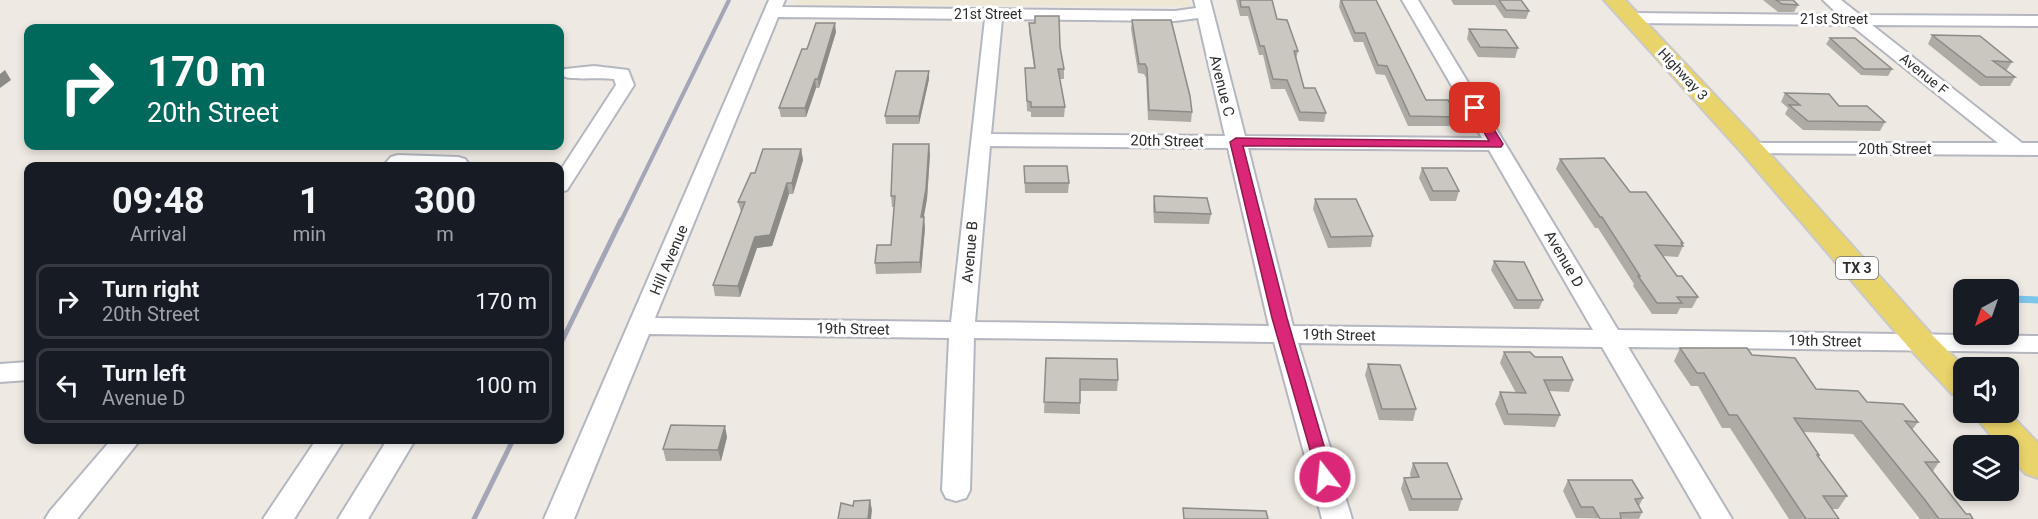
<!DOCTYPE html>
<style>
:root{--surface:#171b24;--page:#242831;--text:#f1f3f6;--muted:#9ea1a6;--line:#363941}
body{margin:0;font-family:Roboto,sans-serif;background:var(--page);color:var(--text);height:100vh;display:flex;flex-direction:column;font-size:22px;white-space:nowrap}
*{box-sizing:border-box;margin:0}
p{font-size:20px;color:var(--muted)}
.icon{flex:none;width:33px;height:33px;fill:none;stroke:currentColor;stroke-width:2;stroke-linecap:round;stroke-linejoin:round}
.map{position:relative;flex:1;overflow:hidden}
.details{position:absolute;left:24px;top:162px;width:540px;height:282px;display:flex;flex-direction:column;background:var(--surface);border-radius:12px;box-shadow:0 3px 9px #0003}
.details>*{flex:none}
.guide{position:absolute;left:24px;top:24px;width:540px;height:126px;border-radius:12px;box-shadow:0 3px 9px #0003;background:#00695c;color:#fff;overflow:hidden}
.needle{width:39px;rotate:220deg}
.tools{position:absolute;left:1953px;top:279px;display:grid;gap:12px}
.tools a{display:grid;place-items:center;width:66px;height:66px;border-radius:12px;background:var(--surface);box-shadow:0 3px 9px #0003;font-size:30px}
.pin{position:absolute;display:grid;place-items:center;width:51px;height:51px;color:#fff;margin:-26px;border-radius:12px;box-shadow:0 3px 9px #0006}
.me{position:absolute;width:66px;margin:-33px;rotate:344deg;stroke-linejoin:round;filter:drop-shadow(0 0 4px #0008)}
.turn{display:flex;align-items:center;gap:21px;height:126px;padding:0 24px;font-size:27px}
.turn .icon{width:78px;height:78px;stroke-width:2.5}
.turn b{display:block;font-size:42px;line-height:51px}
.eta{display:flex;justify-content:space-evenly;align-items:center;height:102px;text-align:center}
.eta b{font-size:36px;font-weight:700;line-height:42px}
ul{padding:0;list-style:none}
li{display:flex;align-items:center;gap:18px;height:75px;margin:0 12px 9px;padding:0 12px;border:3px solid var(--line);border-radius:12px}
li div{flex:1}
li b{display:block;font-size:22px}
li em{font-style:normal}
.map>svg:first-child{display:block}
.education{fill:#eee7d3}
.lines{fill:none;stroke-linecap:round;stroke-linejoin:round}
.stream{stroke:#7cc6e9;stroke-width:7}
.minor-casing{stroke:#b5b7c0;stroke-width:4}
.major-casing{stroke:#c9c9c9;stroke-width:4}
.minor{fill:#fff;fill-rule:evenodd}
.major{fill:#e9d36b;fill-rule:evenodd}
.rail-far1{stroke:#a4a6b7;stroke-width:4}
.rail{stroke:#a4a6b7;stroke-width:5}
.wall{fill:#aeaba5}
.shaded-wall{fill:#8d8b86}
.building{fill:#cac7c0;stroke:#8d8b86;stroke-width:1.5}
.route{fill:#db2777;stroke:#8e194d;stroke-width:1.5}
.labels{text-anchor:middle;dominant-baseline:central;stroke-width:6;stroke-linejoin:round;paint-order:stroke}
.far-street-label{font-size:14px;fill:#2e2e2e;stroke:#fff}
.shield{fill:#fff;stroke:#6d6d6d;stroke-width:1.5}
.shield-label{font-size:14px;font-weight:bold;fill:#2e2e2e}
.street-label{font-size:15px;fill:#2e2e2e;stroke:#fff}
</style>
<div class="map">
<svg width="2038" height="519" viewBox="0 0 2038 519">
<rect width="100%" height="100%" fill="#eee9e2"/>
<path class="education" d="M797,0H1188L1190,6L795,4Z"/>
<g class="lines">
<path class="stream" d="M2008,299L2038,300"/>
<g class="minor-casing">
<path id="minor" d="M769,0H785L782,7L1175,11L1196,8L1194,0H1210L1245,136L1482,138L1402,0H1418L1618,330L2038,336V352L1628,347L1732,519H1702L1602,347L1298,343L1352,519H1322L1274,342L974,338L970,490L966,498L956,501L946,498L942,490L949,338L649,334L574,519H544ZM778,17L985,19L951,322L655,318ZM1198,18L1225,136L991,134L1002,19L1175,21ZM990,146L1228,148L1269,326L975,322ZM1248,148L1489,150L1593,330L1293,326Z
M1823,0H1841L1860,15L2038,16V26L1872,25L2022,143H2038V155L1745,153L1742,149L1745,145L1752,143H1998L1851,25L1630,23L1622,18L1630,13L1839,15Z
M594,66L628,70L634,85L567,190L560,192V171L616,85L614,79C599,77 578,80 565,77L562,73L565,69Z
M398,155L458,157L465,159L468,163L466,166H383L391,157Z
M28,362V380L0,382V364Z
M111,440H140L77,519H45L50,511Z
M316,440H344L294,519H263Z
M387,440H415L368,519H338Z"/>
</g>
<g class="major-casing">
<path id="major" d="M1604,0H1625L1761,144L1933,336L1965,368L1964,397L1952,394L1911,350L1743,154Z
M1972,412H2008L2038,443V478L2026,474L2008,456V446H1999Z"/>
</g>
<use href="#minor" class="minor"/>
<use href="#major" class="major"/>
<path class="rail-far1" d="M621,221L729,0"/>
<path class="rail" d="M560,345L621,220
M474,519L513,440"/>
</g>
<path class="wall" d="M1236,0H1272L1277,19L1298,51L1296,60L1304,88L1326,113L1324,122L1299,121L1285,89H1271L1263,55H1259L1248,16H1240Z
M1340,0H1376L1426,100L1458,117L1455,126H1408L1385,75L1376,74L1363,42H1354L1339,7Z
M1451,0H1521L1529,11L1526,19L1504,18L1495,5H1454Z
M1763,0H1793L1798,5L1794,12H1778Z
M1132,20L1192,112L1191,122L1148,120L1146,78L1144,74L1138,73L1131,29Z
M1029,23L1064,69V79H1059L1065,107L1064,117H1031V112L1027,111L1025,68H1034L1029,32Z
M1469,29L1518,48L1515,58L1478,57L1467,39Z
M836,32L819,88H816L806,117H781L779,108L807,49Z
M1932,35L2012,62L2006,71L2015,77L2010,86H1980L1928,44Z
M1830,38L1892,69L1888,76L1861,75L1826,44Z
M929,79L919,124H886L885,116Z
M1785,93L1839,106L1885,122L1880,131L1803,130L1785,114L1788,108L1781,102Z
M801,149L803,160L793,194H789L772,246L757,248L740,297L715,296L713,285L741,212L738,202L755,173Z
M930,154L927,199L923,217L925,228L921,273L876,274L875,263L891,245L894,207H892L891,196Z
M1560,159L1630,192L1683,243L1682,245L1683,246L1678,257L1663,256L1677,276L1698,297L1692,308H1680L1677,314H1652L1633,286L1634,284L1598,228H1595L1556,169Z
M1024,166L1069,183L1068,193H1025Z
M1422,168L1459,191L1456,201H1430L1419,178Z
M1154,196L1211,214L1209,224L1154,223L1153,207Z
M1315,199L1373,236L1371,247L1328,248L1313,209Z
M1494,261L1543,300L1539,309H1514L1491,270Z
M1680,348L1752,355L1816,389L1867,402L1918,422L1912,430L1939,462L1933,471L1966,514L1973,519H1920L1853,434L1803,432L1819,455L1818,457L1847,496L1838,509H1832L1839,519H1789L1730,428H1722L1698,386H1691L1674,361Z
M1504,352L1535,357L1573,380L1569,392L1549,391L1560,415L1555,427L1504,425L1495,404L1500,392L1516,393L1500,363Z
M1046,358L1118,380L1117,391H1080V414L1044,413Z
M1368,364L1416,409L1413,421L1379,420L1365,375Z
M727,437L721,461H666L663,449Z
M1413,463L1462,499L1458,511H1409L1401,489L1404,478H1411L1410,474Z
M1568,480L1643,498L1639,506L1642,512L1639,519L1576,518L1563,491Z"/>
<path class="shaded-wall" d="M835,23L836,32L819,88L818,79Z
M5,70L11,80L0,88V74Z
M929,71V79L919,124V116Z
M815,79L816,88L806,117L805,108Z
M929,144L930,154L927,199L922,228L921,217Z
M801,149L803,160L793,194L792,183Z
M787,183L789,194L772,246L757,248L740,297L738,286L755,237Z
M924,217L925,228L921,273L920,262Z
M725,426L727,437L721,461L718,450Z
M870,500L872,510L871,519H868Z"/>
<path class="building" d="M1240,0H1272L1277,19L1287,20L1298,51H1294L1304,88H1315L1326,113L1300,112L1287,80L1273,79L1264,46H1260L1249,7H1241Z
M1341,0H1376L1426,100H1448L1458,117L1410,116L1387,66L1378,65L1365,33H1355Z
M1499,0H1521L1529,11L1506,10Z
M1776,0H1793L1798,5L1782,4Z
M1035,16H1059L1060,47L1064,69H1058L1065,107H1031V102L1027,101L1025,68H1035L1029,23H1035Z
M1132,20H1171L1190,96L1192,112L1149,110L1147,68L1145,64H1139Z
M816,23H835L818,79H815L805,108H779L802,49H807Z
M1469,29L1506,30L1518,48L1480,47Z
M1932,35L1980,36L2012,62L1993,61L2015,77H1986Z
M1830,38H1855L1892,69H1864Z
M896,71H929L919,116H885Z
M1785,93L1829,94L1839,106H1867L1885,122L1808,121L1789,105H1800Z
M893,144H929L926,189L921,217H924L920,262L875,263L877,245H891L895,196H891Z
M763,149H801L792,183H787L770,235L755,237L738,286L713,285L745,202H738L751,173H755Z
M1604,158L1630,192H1646L1683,243H1681L1683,246L1655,245L1677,276H1682L1698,297H1677L1682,303H1657L1638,276H1640L1602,217H1600L1560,159Z
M530,165L531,166H482H484Z
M1024,166H1067L1069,183H1025Z
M1422,168H1447L1459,191H1433Z
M1154,196L1207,198L1211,214L1155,212Z
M1315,199H1356L1373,236L1331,237Z
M1494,261L1524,262L1543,300H1517Z
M1680,348H1747L1752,355L1795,358L1816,389L1858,391L1867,402L1903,404L1918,422L1905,421L1939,462H1925L1966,514H1970L1973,519H1939L1925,500L1861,421L1794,418L1819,455H1817L1847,496H1823L1839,519H1806L1737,415H1729L1704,373H1697Z
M1504,352H1530L1535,357H1562L1573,380H1544L1560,415L1508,414L1500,392L1526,393Z
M1046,358L1117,359L1118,380L1080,379V403L1044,402Z
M1368,364L1400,365L1416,409H1382Z
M671,425L725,426L718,450L663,449Z
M1413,463H1447L1462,499H1412L1404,478L1419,477Z
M1568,480H1632L1643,498L1635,499L1642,512L1620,513L1621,519H1600L1593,507H1581Z
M870,500L868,519H838L841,503L853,506L854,501Z
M1183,508L1266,511L1268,519H1184Z"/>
<path class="route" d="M1475,105L1481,108L1503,144L1501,147L1243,146L1287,318L1333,477L1331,481L1325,483L1319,481L1272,318L1230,142L1236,138L1489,141L1470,108Z"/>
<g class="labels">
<g class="far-street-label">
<text x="988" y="14">21st Street</text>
<text x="1834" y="19">21st Street</text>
<text transform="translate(1683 74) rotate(47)">Highway 3</text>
<text transform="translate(1924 74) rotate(39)">Avenue F</text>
</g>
<rect class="shield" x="1836" y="257" width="42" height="22" rx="4.5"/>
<g class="shield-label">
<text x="1857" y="268">TX 3</text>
</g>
<g class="street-label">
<text transform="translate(1222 86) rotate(76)">Avenue C</text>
<text transform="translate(1167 141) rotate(1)">20th Street</text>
<text x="1895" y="149">20th Street</text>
<text transform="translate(970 252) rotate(-85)">Avenue B</text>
<text transform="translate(1564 259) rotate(60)">Avenue D</text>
<text transform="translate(669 260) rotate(-67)">Hill Avenue</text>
<text transform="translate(853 329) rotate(1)">19th Street</text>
<text transform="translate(1339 335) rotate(1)">19th Street</text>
<text transform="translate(1825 341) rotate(1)">19th Street</text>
</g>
</g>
</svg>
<div class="tools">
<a><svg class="needle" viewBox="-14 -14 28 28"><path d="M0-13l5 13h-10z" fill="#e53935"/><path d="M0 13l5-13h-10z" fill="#9ea1a6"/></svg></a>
<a><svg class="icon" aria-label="sound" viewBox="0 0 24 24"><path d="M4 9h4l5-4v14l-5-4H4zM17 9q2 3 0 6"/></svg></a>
<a><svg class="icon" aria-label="layers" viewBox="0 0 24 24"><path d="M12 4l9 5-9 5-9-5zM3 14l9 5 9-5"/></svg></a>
</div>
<div class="pin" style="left:1475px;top:108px;background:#d93025"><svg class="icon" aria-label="arrive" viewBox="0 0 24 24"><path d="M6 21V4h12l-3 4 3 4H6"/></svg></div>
<svg class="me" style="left:1325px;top:477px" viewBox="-20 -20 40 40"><circle r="17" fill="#db2777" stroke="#fff" stroke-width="3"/><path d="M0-11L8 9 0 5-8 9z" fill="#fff"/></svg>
<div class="guide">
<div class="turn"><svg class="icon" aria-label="right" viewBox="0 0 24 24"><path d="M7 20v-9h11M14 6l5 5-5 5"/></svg><div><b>170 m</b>20th Street</div></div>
</div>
<section class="details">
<div class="eta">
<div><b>09:48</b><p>Arrival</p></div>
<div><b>1</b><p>min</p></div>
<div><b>300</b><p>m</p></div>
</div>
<ul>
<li><svg class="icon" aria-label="right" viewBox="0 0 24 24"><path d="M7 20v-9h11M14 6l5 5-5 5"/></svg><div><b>Turn right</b><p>20th Street</p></div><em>170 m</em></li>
<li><svg class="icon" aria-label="left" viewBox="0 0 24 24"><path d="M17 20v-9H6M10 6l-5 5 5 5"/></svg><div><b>Turn left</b><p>Avenue D</p></div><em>100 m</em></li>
</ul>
</section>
</div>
